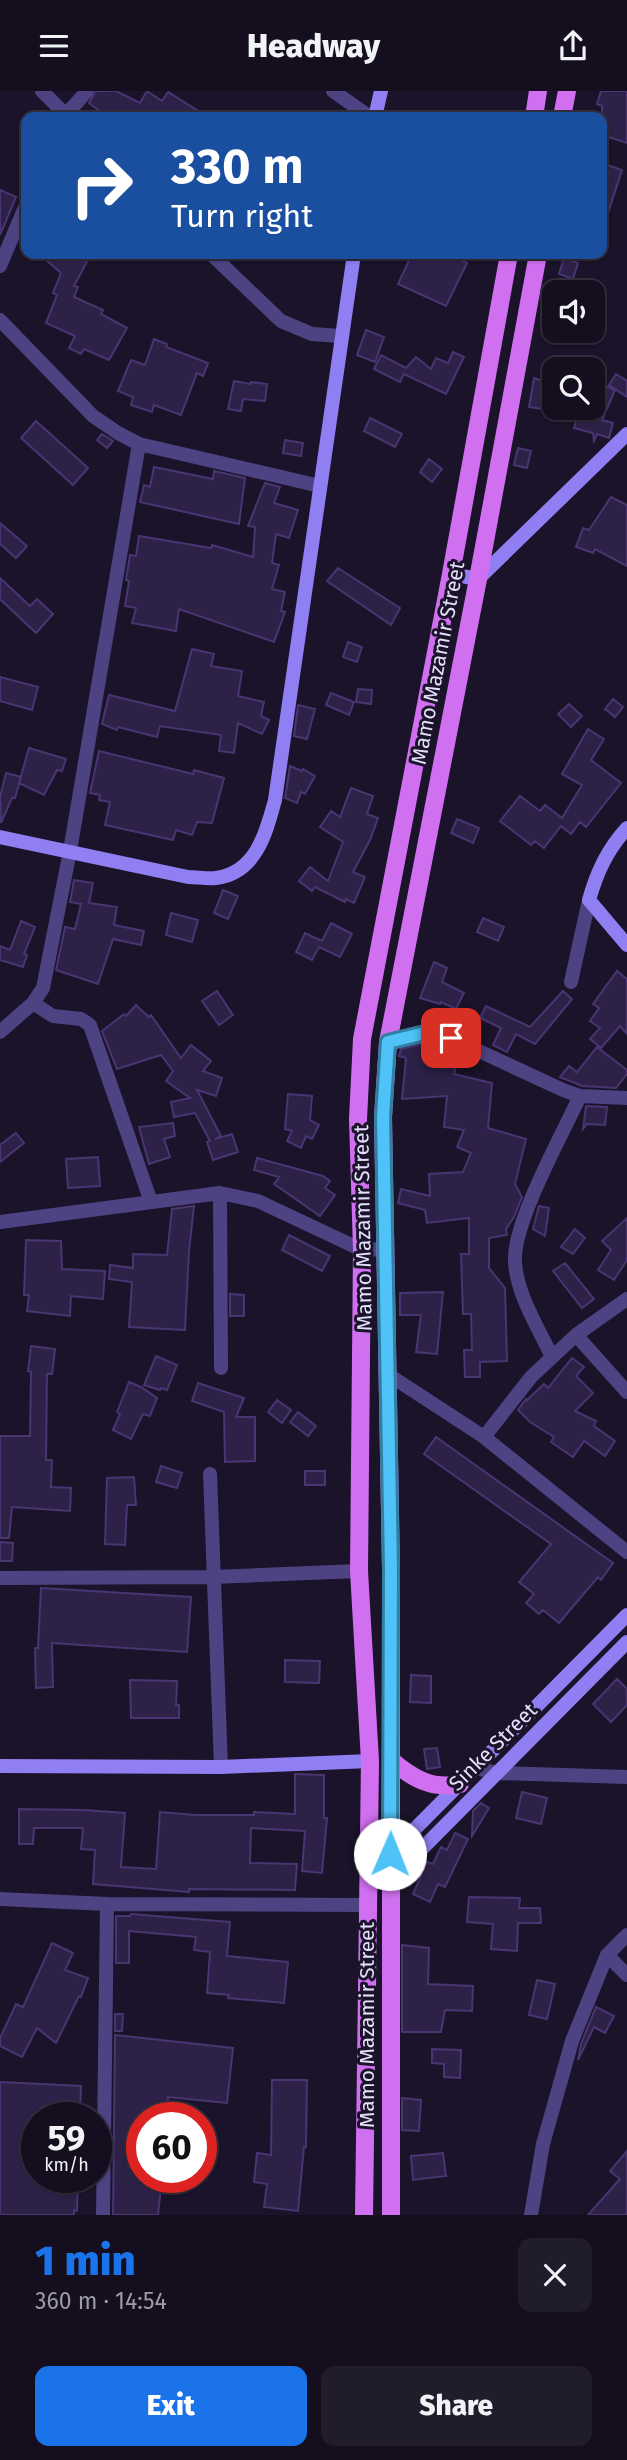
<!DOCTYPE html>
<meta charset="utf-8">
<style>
:root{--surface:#140e1f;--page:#211c2c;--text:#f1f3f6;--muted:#9d9ca4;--line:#332e3d;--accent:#1a73e8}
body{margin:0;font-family:"Fira Sans",sans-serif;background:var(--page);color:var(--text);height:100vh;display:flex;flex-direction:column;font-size:26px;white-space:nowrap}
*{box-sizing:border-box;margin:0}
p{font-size:23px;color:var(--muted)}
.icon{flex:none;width:38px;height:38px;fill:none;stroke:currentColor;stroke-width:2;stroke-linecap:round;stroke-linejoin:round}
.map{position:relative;height:2124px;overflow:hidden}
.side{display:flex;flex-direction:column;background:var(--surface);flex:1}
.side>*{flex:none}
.top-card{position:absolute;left:21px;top:21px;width:586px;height:147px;border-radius:14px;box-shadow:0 2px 5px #0004,0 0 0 2px var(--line);background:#1a4fa0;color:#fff;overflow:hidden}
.controls{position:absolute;left:542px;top:189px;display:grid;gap:14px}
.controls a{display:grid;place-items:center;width:63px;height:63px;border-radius:14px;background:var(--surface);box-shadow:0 2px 5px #0004,0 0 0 2px var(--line);font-size:35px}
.speed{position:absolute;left:21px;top:2011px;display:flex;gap:14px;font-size:35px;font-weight:700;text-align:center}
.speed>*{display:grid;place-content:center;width:91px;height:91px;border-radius:50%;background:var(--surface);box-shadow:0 2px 5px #0004,0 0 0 2px var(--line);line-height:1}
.speed small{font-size:18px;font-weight:400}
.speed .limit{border:10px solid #d22;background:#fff;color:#111}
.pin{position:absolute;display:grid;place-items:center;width:60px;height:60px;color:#fff;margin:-30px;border-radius:14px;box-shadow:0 4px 10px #0006}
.me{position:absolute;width:77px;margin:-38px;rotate:1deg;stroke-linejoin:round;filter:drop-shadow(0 0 5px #0008)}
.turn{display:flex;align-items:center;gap:24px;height:147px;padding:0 35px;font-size:32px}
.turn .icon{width:91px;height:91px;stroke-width:2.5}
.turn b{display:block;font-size:49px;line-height:60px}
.round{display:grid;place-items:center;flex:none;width:74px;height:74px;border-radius:14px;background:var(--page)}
.overview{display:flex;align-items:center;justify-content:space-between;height:119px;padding:0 35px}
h1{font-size:42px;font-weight:800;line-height:52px;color:var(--accent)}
.button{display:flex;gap:14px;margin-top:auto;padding:14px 35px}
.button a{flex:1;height:80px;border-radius:14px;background:var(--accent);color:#fff;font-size:28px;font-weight:800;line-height:80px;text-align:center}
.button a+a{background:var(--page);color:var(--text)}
header{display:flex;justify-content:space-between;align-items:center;height:91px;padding:0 35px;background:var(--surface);font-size:32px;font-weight:800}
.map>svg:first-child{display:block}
.building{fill:#2e2148;stroke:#483572;stroke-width:2}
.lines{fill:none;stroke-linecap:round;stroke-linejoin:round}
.street{stroke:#4d4383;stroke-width:14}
.secondary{stroke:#8f7ff3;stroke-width:14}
.primary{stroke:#d070f1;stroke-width:18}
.route-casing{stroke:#337fa1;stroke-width:18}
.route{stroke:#4fc3f7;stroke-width:12}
.labels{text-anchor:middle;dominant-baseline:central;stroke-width:6;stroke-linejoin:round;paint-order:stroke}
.street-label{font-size:21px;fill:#e5defc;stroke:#1a1329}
</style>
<header><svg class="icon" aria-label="menu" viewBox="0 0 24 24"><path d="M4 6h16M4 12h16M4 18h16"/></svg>Headway<svg class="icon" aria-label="share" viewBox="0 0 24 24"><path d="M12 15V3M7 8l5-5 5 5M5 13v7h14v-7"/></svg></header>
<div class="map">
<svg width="627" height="2124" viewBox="0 0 627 2124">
<rect width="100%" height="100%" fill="#1a1329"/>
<path class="building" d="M96,0H116L140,12L147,0L162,10L168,1L208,26H107L89,12Z
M601,0H627V52L602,44V15L597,13Z
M602,72L622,79L605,131H602Z
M0,99L16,106L0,144Z
M39,163H91L74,195L78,196L74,206L103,219L101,223L127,237L109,269L84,258L81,263L69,257L75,245L46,232L57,204L53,202L61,182Z
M412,163H449L467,172L446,215L398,193Z
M564,167L578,172L573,188L559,183Z
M366,239L384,246L375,271L357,264Z
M154,248L167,253L166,256L208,272L203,285L197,282L181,324L154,314L152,321L131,314L133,306L118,300L131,269L145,274Z
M453,261L464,266L446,303L404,283L400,291L374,278L381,264L406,277L416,266L431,278L436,267L448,272Z
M616,283L627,290V306L609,294Z
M534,287L555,294V320L529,316Z
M234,290L250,293L251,291L267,293L265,310L243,308L241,320L228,318Z
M593,290L615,299L602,329L613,332L609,347L597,343L594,350L593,342L574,337L580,317H593Z
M370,327L402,343L395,356L364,340Z
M36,330L88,377L73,394L21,347Z
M102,343L113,350L107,357L97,349Z
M285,349L303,352L301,365L283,362Z
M518,357L531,360L527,377L514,374Z
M429,368L442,378L432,391L420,381Z
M154,376L213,388L214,380L245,387L239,433L140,411L144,394L150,396Z
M265,392L280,396L274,412L298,419L289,447L276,443L272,472L279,474L272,498L285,501L281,520L285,521L274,551L179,518L176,540L132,532L136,517L125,515L129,490L126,489L130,464L136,465L139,445L211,457L212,454L253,466L255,436L248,435Z
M611,406L627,414V475L595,458L593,462L576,456L583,437L589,439Z
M0,432L27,455L16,467L0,453Z
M338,477L400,517L391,534L327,490Z
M0,487L30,515L37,508L53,523L36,542L0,508Z
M348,551L362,556L357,571L343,566Z
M192,558L214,563L211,575L242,580L238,605L264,611L261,625L269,629L262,643L238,632L234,662L219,660L221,644L160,635L157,646L118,636L117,639L102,633L109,604L175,620Z
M0,586L38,596L32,619L0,610Z
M358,598L372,599L371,613L356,611Z
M331,602L354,611L349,624L326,614Z
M613,608L623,616L615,626L605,618Z
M569,613L582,625L571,636L558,623Z
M298,614L315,618L307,648L294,645Z
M588,638L604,648L591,669L621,692L586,736L580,731L571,743L561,735L544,757L535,750L531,754L500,730L520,705L540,720L545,714L562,727L582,694L562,683Z
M29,657L66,668L62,680L57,679L44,704L19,692Z
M99,660L193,683L194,679L224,687L212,732L197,731L192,744L176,739L173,749L105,734L110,711L99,709L100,704L90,702Z
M290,675L302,680L303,678L315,685L305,703L301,701L297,712L285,707Z
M6,682L21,686L15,707H12L1,732L0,706Z
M351,697L373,705L367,723L378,727L370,749L353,781L365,786L354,812L346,808L345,811L315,796L312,800L299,790L310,776L328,790L343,751L320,736L331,720L340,726Z
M457,728L479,737L473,752L451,742Z
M74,789L93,792L89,812L117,816L114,834L144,840L141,854L113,848L98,893L56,879L65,836L75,838L81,813L70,811Z
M223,799L238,805L228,828L214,822Z
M171,822L198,829L192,851L166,844Z
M483,827L504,836L498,850L477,841Z
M21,830L35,836L24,863L27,864L23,876L0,869V855L10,859Z
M331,832L352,843L340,866L319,856L312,869L296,861L305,842L322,850Z
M434,871L447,877L442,891L464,902L456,918L441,911L440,913L420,907Z
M617,880L627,888V943L620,935L601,957L590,948L600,937L590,930L599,917L593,913Z
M217,900L233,924L219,934L202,910Z
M563,900L572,908L535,953L516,943L507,961L493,954L501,937L480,927L486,915L530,936Z
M136,914L149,926L151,924L181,967L191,954L211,970L203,980L222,987L216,1005L197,999L221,1045L215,1048L232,1043L238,1061L213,1069L207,1051L210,1050L195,1022L174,1026L171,1011L190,1007L166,990L173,980L161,964L117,978L102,940L124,923L126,925Z
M425,952L460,962L454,983L492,992L488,1037L526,1048L515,1093L522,1106L514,1126L506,1138L507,1144L489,1147V1177L505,1197L507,1270L480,1271V1286H465L464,1259H472L471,1223H463L461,1163H469V1127L427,1132L425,1119L398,1112L401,1098L430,1105L429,1083L463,1081L471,1062L457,1056L464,1039L444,1036L447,1005L402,1008L406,967L399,965L401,958Z
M597,956L627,979V983L616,997L582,995L560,986L569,975L577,981Z
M288,1003L312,1005L310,1029L319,1034L312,1048L306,1045L301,1057L287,1050L292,1040L285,1038Z
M586,1015L607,1016L605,1034L587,1033L583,1038Z
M173,1032L175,1045L164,1048L170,1066L149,1073L139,1036Z
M16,1042L24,1052L0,1071V1054Z
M98,1066L100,1095L68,1097L66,1068Z
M257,1067L323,1085L330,1090L325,1097L335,1104L320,1125L274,1093L279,1086L254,1079Z
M194,1115L189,1160L185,1239L129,1236L132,1191L109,1188L110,1174L133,1177V1163L167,1164L172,1118Z
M539,1115L549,1117L545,1145L533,1138Z
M627,1127V1169L614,1189L598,1179L611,1159L602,1150Z
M575,1138L585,1147L573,1163L561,1156Z
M289,1144L330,1165L322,1180L282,1159Z
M26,1149L61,1150L62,1178L105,1180L103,1208L71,1205L70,1225L27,1220L29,1204H24Z
M565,1172L594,1208L582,1217L553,1180Z
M443,1201L437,1263L416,1261L421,1224H400V1202Z
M230,1203L244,1204V1225H230Z
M31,1255L55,1258L52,1283H47L46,1369H52L51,1396L71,1397L70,1420L12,1416L9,1447H0V1345H30L31,1281L28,1280Z
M156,1265L177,1274L167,1299L161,1297L160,1299L144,1294Z
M572,1267L584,1276L576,1285L593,1302L575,1320L596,1330L594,1335L615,1350L605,1365L584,1350L573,1366L551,1351L554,1346L530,1331L518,1319L526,1308L527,1309L544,1293L548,1297Z
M129,1291L141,1296L157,1307L150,1325L143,1323L131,1348L113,1339L120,1323L117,1321Z
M198,1292L244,1307L236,1326H255V1370L225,1371L224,1321L192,1310Z
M277,1309L291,1319L282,1332L268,1321Z
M298,1321L316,1335L308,1345L290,1331Z
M436,1346L613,1472L601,1489L598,1486L559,1532L543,1519L539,1523L526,1512L534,1503L519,1491L551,1453L424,1363Z
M161,1375L182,1382L177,1397L156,1391Z
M305,1380H325V1394H305Z
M134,1386L136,1414H127L125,1454L105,1453L107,1387Z
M0,1451L13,1452L12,1470H0Z
M41,1497L191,1506L187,1561L52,1552L53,1596L36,1597L35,1557H38Z
M285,1569L320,1570L319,1592L285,1591Z
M411,1584L431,1585V1612L410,1611Z
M617,1588L627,1598V1614L611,1631L593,1613Z
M130,1589L177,1590L176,1614H179V1627H131Z
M437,1657L440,1676L427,1678L424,1658Z
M295,1683L324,1684V1727H327L322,1782L302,1780L305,1740L251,1737L250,1772L297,1773L295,1799L189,1798V1801L93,1793L95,1759L81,1758L83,1737H34L33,1753H19V1718L84,1719L125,1722L121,1776L156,1778L160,1721L195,1724H254V1721L295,1723Z
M522,1701L547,1707L541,1733L516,1727Z
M481,1712L489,1717L472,1745L473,1720Z
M455,1742L468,1748L445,1796L438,1793L430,1811L413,1803L427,1771L433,1773L441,1756L447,1759Z
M469,1806L520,1807L519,1817H540L541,1832H518L517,1860L491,1858L493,1833L467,1831Z
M131,1823L230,1831L227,1865L288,1871L284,1912L228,1907L229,1904L207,1902L210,1861L194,1859L196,1846L129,1840V1872H116V1825H130Z
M52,1852L73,1862L65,1879L88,1887L81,1906L79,1905L56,1952L37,1937L22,1966L0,1955V1947L16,1913L23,1916Z
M402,1854L429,1857L428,1893L473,1895L472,1920L445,1919L441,1941H402Z
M537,1889L555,1893L547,1928L529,1924Z
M596,1916L614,1925L605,1942L594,1936L578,1969L581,1953Z
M115,1923H123L122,1940H115Z
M115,1944L233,1957L227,2012L168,2006L167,2026H142V2086H162L158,2124H113Z
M432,1958L461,1959L460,1987L444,1986V1973L432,1972Z
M272,1989H307L306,2056H304L298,2120L264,2116L267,2093L254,2091L257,2062L271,2064Z
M0,1991L81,1995L80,2026H37V2086H78L77,2120L74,2119V2124H0Z
M402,2007L421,2009L419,2040L402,2039Z
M627,2060V2124H588L620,2088L610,2080Z
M443,2062L446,2085L413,2089L411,2065Z"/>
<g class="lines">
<path class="street" d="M42,0L68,26
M333,0L370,26
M64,26L87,0
M211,163L281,230L312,243L341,245
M0,175L26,114
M0,229L93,325L118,342L139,353L320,395
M571,891L589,809
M33,912L53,925L81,928L90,934L151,1111
M0,941L33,912L43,897L70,760L139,353
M388,951L425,942L451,947L563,999L580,1005L627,1007
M220,1102L221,1277
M0,1131L220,1102L258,1110L362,1159L386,1158
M576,1244L627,1301
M552,1266C538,1236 517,1204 515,1171C512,1133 563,1042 580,1005
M389,1284L484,1346L627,1461
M484,1346L531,1286L576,1244L627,1208
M210,1383L221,1676
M0,1487L214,1486L359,1480
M476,1677L497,1682L627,1686
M0,1808L107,1813L367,1814
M607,1864L627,1884
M103,2124L107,1813
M531,2124L543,2053L572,1950L607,1864L627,1844"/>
<path class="secondary" d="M375,26L381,0
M451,483L478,488L627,343
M627,737C607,759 597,781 589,809L627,854
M0,746L188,786C197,786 207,788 216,787C256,782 266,742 275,709L354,163
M0,1675L221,1676L370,1670
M368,1765L390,1763L627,1524
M368,1792L390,1790L627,1551"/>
<path class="primary" d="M534,26L538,0
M562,26L567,0
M391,1669C412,1687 432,1699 460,1693
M364,2124L370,1670L359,1480L362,1159L358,1028L362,948L451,483L509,163
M391,2124V1478L383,1026L388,951L478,488L538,163"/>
</g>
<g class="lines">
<g class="route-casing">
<path id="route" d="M390,1763L391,1478L383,1026L388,951L425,942L451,947"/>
</g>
<use href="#route" class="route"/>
</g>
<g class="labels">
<g class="street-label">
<text transform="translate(438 572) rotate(-79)">Mamo Mazamir Street</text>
<text transform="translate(363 1137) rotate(-91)">Mamo Mazamir Street</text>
<text transform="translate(493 1656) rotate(-45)">Sinke Street</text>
<text transform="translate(367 1934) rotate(-90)">Mamo Mazamir Street</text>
</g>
</g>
</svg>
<div class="controls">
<a><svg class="icon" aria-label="sound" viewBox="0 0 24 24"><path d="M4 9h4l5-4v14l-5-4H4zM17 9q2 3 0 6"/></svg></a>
<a><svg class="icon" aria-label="search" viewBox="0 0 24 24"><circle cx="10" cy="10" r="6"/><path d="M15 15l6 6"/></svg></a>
</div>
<div class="speed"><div>59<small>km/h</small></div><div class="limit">60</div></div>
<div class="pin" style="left:451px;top:947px;background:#d93025"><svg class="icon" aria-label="arrive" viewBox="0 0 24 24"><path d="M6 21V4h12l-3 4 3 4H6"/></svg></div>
<svg class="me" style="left:390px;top:1763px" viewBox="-20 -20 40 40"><circle r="19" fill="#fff"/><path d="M0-13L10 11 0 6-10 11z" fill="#4fc3f7"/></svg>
<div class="top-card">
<div class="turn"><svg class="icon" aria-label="right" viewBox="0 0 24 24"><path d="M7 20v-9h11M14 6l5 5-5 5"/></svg><div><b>330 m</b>Turn right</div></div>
</div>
</div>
<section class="side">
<div class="overview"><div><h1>1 min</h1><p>360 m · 14:54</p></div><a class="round"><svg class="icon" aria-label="close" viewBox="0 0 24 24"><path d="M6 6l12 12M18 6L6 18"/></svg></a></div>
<div class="button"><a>Exit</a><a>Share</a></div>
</section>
